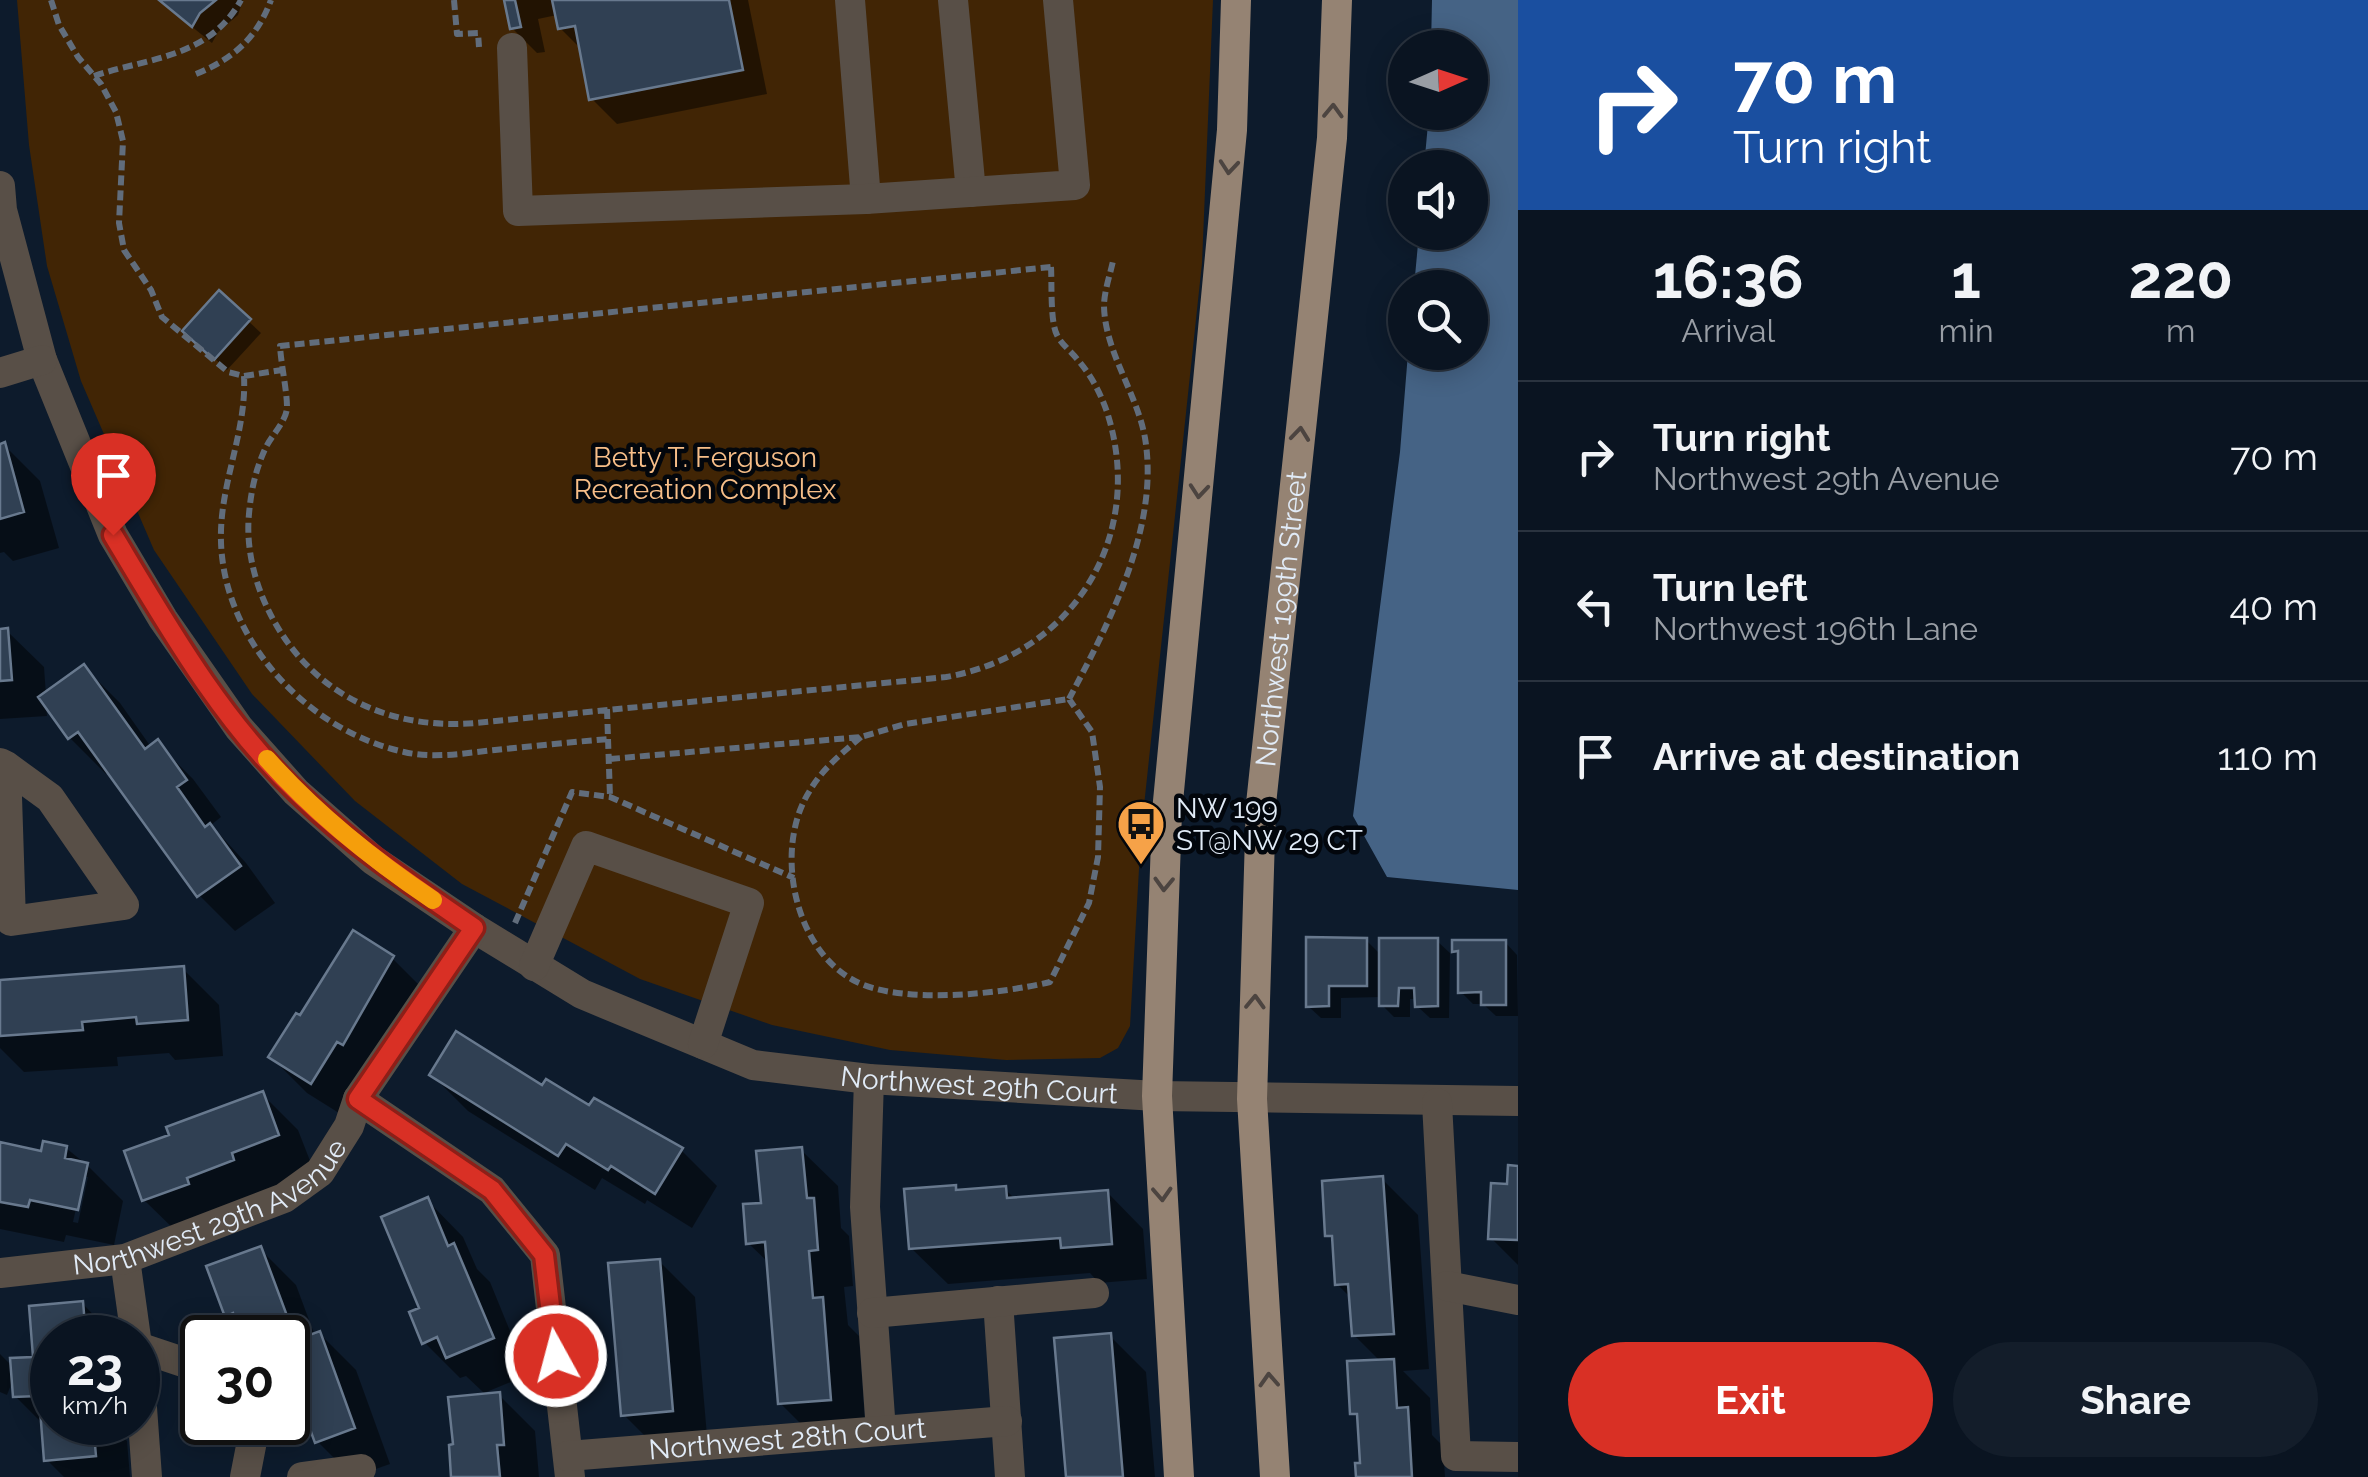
<!DOCTYPE html>
<style>
:root{--surface:#0a1421;--page:#131d2a;--text:#f1f3f6;--muted:#999ea5;--line:#2a333f;--accent:#d93025}
body{margin:0;font-family:Raleway,sans-serif;background:var(--page);color:var(--text);height:100vh;display:flex;flex-direction:column;font-size:38px;white-space:nowrap}
*{box-sizing:border-box;margin:0}
p{font-size:32px;color:var(--muted)}
.icon{flex:none;width:55px;height:55px;fill:none;stroke:currentColor;stroke-width:2;stroke-linecap:round;stroke-linejoin:round}
.map{position:relative;flex:1;overflow:hidden}
.sheet{display:flex;flex-direction:column;background:var(--surface);width:850px}
.sheet>*{flex:none}
.guide{background:#1a4fa0;color:#fff;overflow:hidden}
.needle{width:65px;rotate:87deg}
.tools{position:absolute;left:1388px;top:30px;display:grid;gap:20px}
.tools a{display:grid;place-items:center;width:100px;height:100px;border-radius:50%;background:var(--surface);box-shadow:0 5px 25px #0003,0 0 0 2px var(--line);font-size:50px}
.speed{position:absolute;left:30px;top:1315px;display:flex;gap:20px;font-size:50px;font-weight:700;text-align:center}
.speed>*{display:grid;place-content:center;width:130px;height:130px;border-radius:50%;background:var(--surface);box-shadow:0 5px 25px #0003,0 0 0 2px var(--line);line-height:1}
.speed small{font-size:25px;font-weight:400}
.speed .limit{border:5px solid #111;border-radius:15px;background:#fff;color:#111}
.pin{position:absolute;display:grid;place-items:center;width:85px;height:85px;color:#fff;margin:-102px -42px;border-radius:50% 50% 50% 0;rotate:-45deg;box-shadow:0 0 10px #0007}
.pin .icon{rotate:45deg}
.me{position:absolute;width:110px;margin:-55px;rotate:353deg;stroke-linejoin:round;filter:drop-shadow(0 0 8px #0008)}
.turn{display:flex;align-items:center;gap:35px;height:210px;padding:0 50px;font-size:45px}
.turn .icon{width:130px;height:130px;stroke-width:2.5}
.turn b{display:block;font-size:70px;line-height:85px}
.eta{display:flex;justify-content:space-evenly;align-items:center;height:170px;text-align:center}
.eta b{font-size:60px;font-weight:700;line-height:70px}
.action{display:flex;gap:20px;margin-top:auto;padding:20px 50px}
.action a{flex:1;height:115px;border-radius:60px;background:var(--accent);color:#fff;font-size:40px;font-weight:700;line-height:115px;text-align:center}
.action a+a{background:var(--page);color:var(--text)}
ul{padding:0;list-style:none}
li{display:flex;align-items:center;gap:30px;height:150px;padding:0 50px;border-top:2px solid var(--line)}
li div{flex:1}
li b{display:block;font-size:38px}
li em{font-style:normal}
main{display:flex;flex:1;min-height:0}
.map>svg:first-child{display:block}
.green{fill:#412505}
.water{fill:#456385}
.shadow{fill:#0007;fill-rule:evenodd}
.building{fill:#304053;stroke:#68798e;stroke-width:2.5}
.lines{fill:none;stroke-linecap:round;stroke-linejoin:round}
.path{stroke:#616d7c;stroke-width:6;stroke-dasharray:10 5;stroke-linecap:butt}
.minor{stroke:#584f47;stroke-width:30}
.major{stroke:#958373;stroke-width:30}
.oneway{stroke:#4c4440}
.route-casing{stroke:#8d1f18;stroke-width:25}
.route{stroke:#d93025;stroke-width:18}
.slow{stroke:#f59e0b;stroke-width:18}
.labels{text-anchor:middle;dominant-baseline:central;stroke-width:9;stroke-linejoin:round;paint-order:stroke}
.park-label{font-size:28px;fill:#f7be88;stroke:#02060c}
.street-label{font-size:28px;fill:#e1ebf7;stroke:#02060c}
.poi-label{font-size:28px;fill:#e1ebf7;stroke:#02060c;text-anchor:start}
</style>
<main>
<div class="map">
<svg width="1518" height="1477" viewBox="0 0 1518 1477">
<rect width="100%" height="100%" fill="#0d1b2c"/>
<path class="green" d="M17,0H1213L1202,263L1141,834L1130,1026L1118,1048L1100,1058L1006,1060L890,1050L772,1025L640,979L462,884L355,801L252,694L154,550L81,381L47,266L29,145Z"/>
<path class="water" d="M1432,0H1518V890L1387,877L1353,816L1400,452L1408,353L1470,352V288L1414,287L1419,233L1470,232V168L1424,167L1429,113L1470,112V48L1431,47Z"/>
<path class="shadow" d="M159,0H243L238,15L218,32L212,43Z
M507,0H748L767,94L617,124L592,99L582,50L560,28L557,15L538,19L545,52L537,53L512,28Z
M219,294L261,333L227,370L185,331Z
M4,445L40,481L59,548L13,561L4,552L0,553V446Z
M0,631H7L44,667L46,695L84,667L120,703L151,747L157,743L193,779L221,817L211,825L246,863L275,903L235,931L199,895L110,771L106,774L70,738L46,704L47,716L0,719Z
M1366,940L1381,955L1437,941L1450,953L1449,1018H1430L1417,1006V999H1410V1017H1394L1382,1005L1381,997L1341,998V1018H1321L1308,1006Z
M1505,942L1517,955L1518,1016H1496L1483,1004H1473L1461,992L1460,957L1455,951Z
M392,958L428,994L347,1118L307,1093L271,1057L301,1019Z
M183,969L219,1005L223,1056L175,1060L169,1053L117,1057L118,1066L24,1072L0,1048V982Z
M432,1075L590,1108L681,1150L717,1186L692,1228L647,1200L645,1204L602,1178L595,1190L468,1111Z
M262,1094L298,1130L314,1171L181,1236L144,1200L172,1136Z
M0,1144L43,1154L66,1148L87,1165L123,1201L114,1245L66,1235L64,1242L0,1229ZM83,1177H88L78,1223L73,1222Z
M801,1150L838,1186L841,1228L849,1236L853,1286L844,1287L848,1325L859,1336L866,1435L817,1440L780,1403L769,1263L748,1243L763,1205Z
M1518,1168V1265L1491,1238Z
M1382,1179L1418,1215L1429,1369L1403,1371L1430,1398L1432,1435L1443,1446L1445,1477H1360L1359,1419L1353,1413L1381,1362L1354,1335L1352,1299L1337,1284L1334,1242L1328,1235Z
M955,1187L960,1192L1005,1189L1016,1200L1107,1192L1143,1229L1147,1279L1099,1283L1090,1273L948,1284L911,1248Z
M427,1200L463,1237L477,1269L490,1282L528,1375L484,1393L466,1376L460,1378L424,1342Z
M260,1249L296,1285L315,1336L320,1334L356,1370L390,1464L353,1477L317,1441L306,1409L292,1393L288,1392V1338L243,1330L227,1315Z
M659,1261L695,1297L708,1447L660,1451L623,1414Z
M82,1303L116,1338H52V1422H120L121,1435L127,1441L130,1477H64L47,1460L44,1425L15,1396L14,1377L7,1395L0,1392V1354L13,1367L36,1359L31,1308Z
M1110,1336L1146,1372L1155,1477H1069Z
M499,1395L535,1431L539,1477H454Z"/>
<path class="building" d="M159,0H216L200,13L192,27Z
M504,0H515L521,27L510,29Z
M552,0H729L743,70L589,100L575,26L558,29Z
M219,290L251,319L214,360L182,331Z
M5,442L24,512L0,519V444Z
M8,628L12,680L0,681V629Z
M84,664L145,749L158,739L187,780L177,787L205,827L210,823L241,866L197,897L78,732L68,739L38,697Z
M353,930L394,956L343,1045L337,1042L311,1084L268,1057L296,1013L300,1015Z
M1306,937L1367,938V986H1329V1006L1306,1007Z
M1379,938H1438V1006L1415,1007L1414,988H1399L1398,1006H1379Z
M1452,940H1506V1005H1481V992L1458,993V951L1452,952Z
M184,966L188,1020L137,1024L136,1017L82,1022L83,1030L0,1036V980Z
M456,1031L542,1085L546,1079L589,1105L594,1098L683,1148L655,1194L611,1166L608,1170L566,1144L558,1156L429,1075Z
M263,1091L279,1135L232,1153L234,1160L187,1178L189,1184L142,1201L124,1151L169,1135L166,1127Z
M43,1141L67,1146L65,1158L88,1163L78,1210L30,1200L28,1207L0,1202V1142L41,1151Z
M802,1147L807,1198H814L818,1250L809,1251L813,1298L823,1297L831,1400L778,1404L765,1242L746,1244L743,1204L761,1203L756,1151Z
M1508,1165L1518,1166V1240L1488,1239L1491,1183L1507,1184Z
M1383,1176L1394,1334L1352,1336L1348,1284L1335,1285L1332,1236H1325L1322,1181Z
M956,1185V1190L1006,1186L1007,1198L1108,1190L1112,1244L1061,1248L1060,1238L909,1249L904,1189Z
M428,1197L448,1246L454,1243L494,1338L446,1358L437,1337L422,1344L409,1312L419,1308L381,1217Z
M261,1246L296,1340L320,1331L355,1428L315,1443L298,1396L291,1399L288,1389V1338H243L233,1313L225,1317L206,1266Z
M660,1259L673,1411L621,1416L608,1263Z
M83,1301L86,1338H52V1422H93L96,1456L44,1461L39,1396L13,1397L10,1358L33,1357L29,1306Z
M1111,1333L1123,1477H1066L1054,1338Z
M1394,1359L1397,1408L1408,1407L1412,1477H1356L1355,1463H1360L1357,1414H1350L1347,1361Z
M500,1392L504,1445H497L500,1477H451L449,1445L453,1444L448,1397Z"/>
<g class="lines">
<path class="path" d="M51,0L59,25L78,57L101,84L116,112L123,141L119,223L124,250L151,290L162,317L228,372L244,376L282,370
M454,0L457,34L478,33L479,47
M196,74C233,59 257,38 271,0
M94,76C151,57 209,58 241,0
M1051,267C1052,283 1050,322 1057,335C1061,344 1071,351 1077,359C1091,375 1100,392 1107,412C1147,536 1073,655 946,677L475,723C382,731 303,688 265,603C253,576 246,544 249,514C251,490 256,468 266,447C272,435 287,420 287,407C287,391 281,364 280,346Z
M244,376C247,432 219,485 221,542C224,641 308,731 404,752C433,759 466,753 495,750C533,746 572,742 610,739
M1069,699C1109,623 1160,527 1145,438C1137,393 1105,352 1104,306C1104,292 1110,275 1113,261
M607,709L610,797
M861,737C841,754 822,769 809,792C774,848 793,949 855,981C901,1005 1000,994 1050,982L1089,903L1098,857L1100,787L1092,732L1069,699
M610,759L861,737L905,724L1069,699
M515,923L572,792L610,797L794,878"/>
<g class="minor">
<path d="M850,0L866,199"/>
<path d="M953,0L971,192"/>
<path d="M512,48L518,211L866,199L1075,185L1058,0"/>
<path id="s1" d="M0,186L2,210L42,360L113,535L163,619L239,728L296,792L373,860L474,928L582,994L753,1065L869,1079L1157,1096L1518,1101"/>
<path d="M0,373L42,360"/>
<path d="M0,763L6,766L50,798L124,905L11,921L6,766"/>
<path d="M534,966L586,846L749,903L703,1044"/>
<path d="M869,1079L865,1207L881,1431"/>
<path d="M358,1099L492,1190L545,1255L570,1477"/>
<path d="M1437,1103L1456,1456L1518,1457"/>
<path d="M125,1259L136,1338"/>
<path id="s2" d="M0,1273L125,1259L284,1198L320,1172L349,1126L358,1099L474,928"/>
<path d="M1447,1286L1518,1300"/>
<path d="M998,1301L1010,1477"/>
<path d="M872,1313L1094,1293"/>
<path d="M138,1347L189,1364L202,1376"/>
<path d="M138,1352L147,1477"/>
<path d="M243,1422L252,1441L245,1477"/>
<path id="s3" d="M568,1456L1007,1421"/>
<path d="M302,1477L361,1469"/>
</g>
<g class="major">
<path d="M1179,1477L1157,1096L1167,812L1232,130L1236,0"/>
<path id="s4" d="M1275,1477L1252,1099L1261,804L1332,138L1337,0"/>
</g>
</g>
<defs><path id="oneway-chevron" d="M-2-3.5L2.5 0L-2 3.5" fill="none" stroke-width="1.6" stroke-linecap="round" stroke-linejoin="round" transform="scale(2.5)"/></defs>
<g class="oneway">
<use href="#oneway-chevron" transform="translate(1333 111) rotate(-88)"/>
<use href="#oneway-chevron" transform="translate(1229 167) rotate(95)"/>
<use href="#oneway-chevron" transform="translate(1300 434) rotate(-84)"/>
<use href="#oneway-chevron" transform="translate(1199 491) rotate(95)"/>
<use href="#oneway-chevron" transform="translate(1164 884) rotate(92)"/>
<use href="#oneway-chevron" transform="translate(1255 1002) rotate(-88)"/>
<use href="#oneway-chevron" transform="translate(1162 1194) rotate(87)"/>
<use href="#oneway-chevron" transform="translate(1269 1380) rotate(-93)"/>
</g>
<g class="lines">
<g class="route-casing">
<path id="route" d="M113,535C167,625 222,722 299,794C353,846 413,886 474,928L358,1099L492,1190L544,1255L556,1356"/>
</g>
<use href="#route" class="route"/>
<path class="slow" d="M267,759C316,814 372,859 433,900"/>
</g>
<defs>
<g id="bus-pin" transform="scale(2.5)"><path d="M0 17L-7.5 6A9.5 9.5 0 1 1 7.5 6Z" fill="#f6a248" stroke="#02060c"/><path d="M-5-6H5V4H4V6H2V4H-2V6H-4V4H-5ZM-3.5-4V0h7V-4ZM-3.5 1.2v1.5H-2V1.2ZM2 1.2v1.5H3.5V1.2Z" fill="#111"/></g>
</defs>
<g fill-rule="evenodd">
<use href="#bus-pin" x="1141" y="824"/>
</g>
<g class="labels">
<g class="park-label">
<text x="705" y="457">Betty T. Ferguson<tspan x="705" dy="32">Recreation Complex</tspan></text>
</g>
<g class="street-label">
<text stroke="none"><textPath href="#s4" startOffset="860">Northwest 199th Street</textPath></text>
<text stroke="none"><textPath href="#s1" startOffset="1448">Northwest 29th Court</textPath></text>
<text stroke="none"><textPath href="#s2" startOffset="225">Northwest 29th Avenue</textPath></text>
<text stroke="none"><textPath href="#s3" startOffset="220">Northwest 28th Court</textPath></text>
</g>
<g class="poi-label">
<text x="1176" y="808">NW 199<tspan x="1176" dy="32">ST@NW 29 CT</tspan></text>
</g>
</g>
</svg>
<div class="tools">
<a><svg class="needle" viewBox="-14 -14 28 28"><path d="M0-13l5 13h-10z" fill="#e53935"/><path d="M0 13l5-13h-10z" fill="#999ea5"/></svg></a>
<a><svg class="icon" aria-label="sound" viewBox="0 0 24 24"><path d="M4 9h4l5-4v14l-5-4H4zM17 9q2 3 0 6"/></svg></a>
<a><svg class="icon" aria-label="search" viewBox="0 0 24 24"><circle cx="10" cy="10" r="6"/><path d="M15 15l6 6"/></svg></a>
</div>
<div class="speed"><div>23<small>km/h</small></div><div class="limit">30</div></div>
<div class="pin" style="left:113px;top:535px;background:#d93025"><svg class="icon" aria-label="arrive" viewBox="0 0 24 24"><path d="M6 21V4h12l-3 4 3 4H6"/></svg></div>
<svg class="me" style="left:556px;top:1356px" viewBox="-20 -20 40 40"><circle r="17" fill="#d93025" stroke="#fff" stroke-width="3"/><path d="M0-11L8 9 0 5-8 9z" fill="#fff"/></svg>
</div>
<section class="sheet">
<div class="guide">
<div class="turn"><svg class="icon" aria-label="right" viewBox="0 0 24 24"><path d="M7 20v-9h11M14 6l5 5-5 5"/></svg><div><b>70 m</b>Turn right</div></div>
</div>
<div class="eta">
<div><b>16:36</b><p>Arrival</p></div>
<div><b>1</b><p>min</p></div>
<div><b>220</b><p>m</p></div>
</div>
<ul>
<li><svg class="icon" aria-label="right" viewBox="0 0 24 24"><path d="M7 20v-9h11M14 6l5 5-5 5"/></svg><div><b>Turn right</b><p>Northwest 29th Avenue</p></div><em>70 m</em></li>
<li><svg class="icon" aria-label="left" viewBox="0 0 24 24"><path d="M17 20v-9H6M10 6l-5 5 5 5"/></svg><div><b>Turn left</b><p>Northwest 196th Lane</p></div><em>40 m</em></li>
<li><svg class="icon" aria-label="arrive" viewBox="0 0 24 24"><path d="M6 21V4h12l-3 4 3 4H6"/></svg><div><b>Arrive at destination</b></div><em>110 m</em></li>
</ul>
<div class="action"><a>Exit</a><a>Share</a></div>
</section>
</main>
